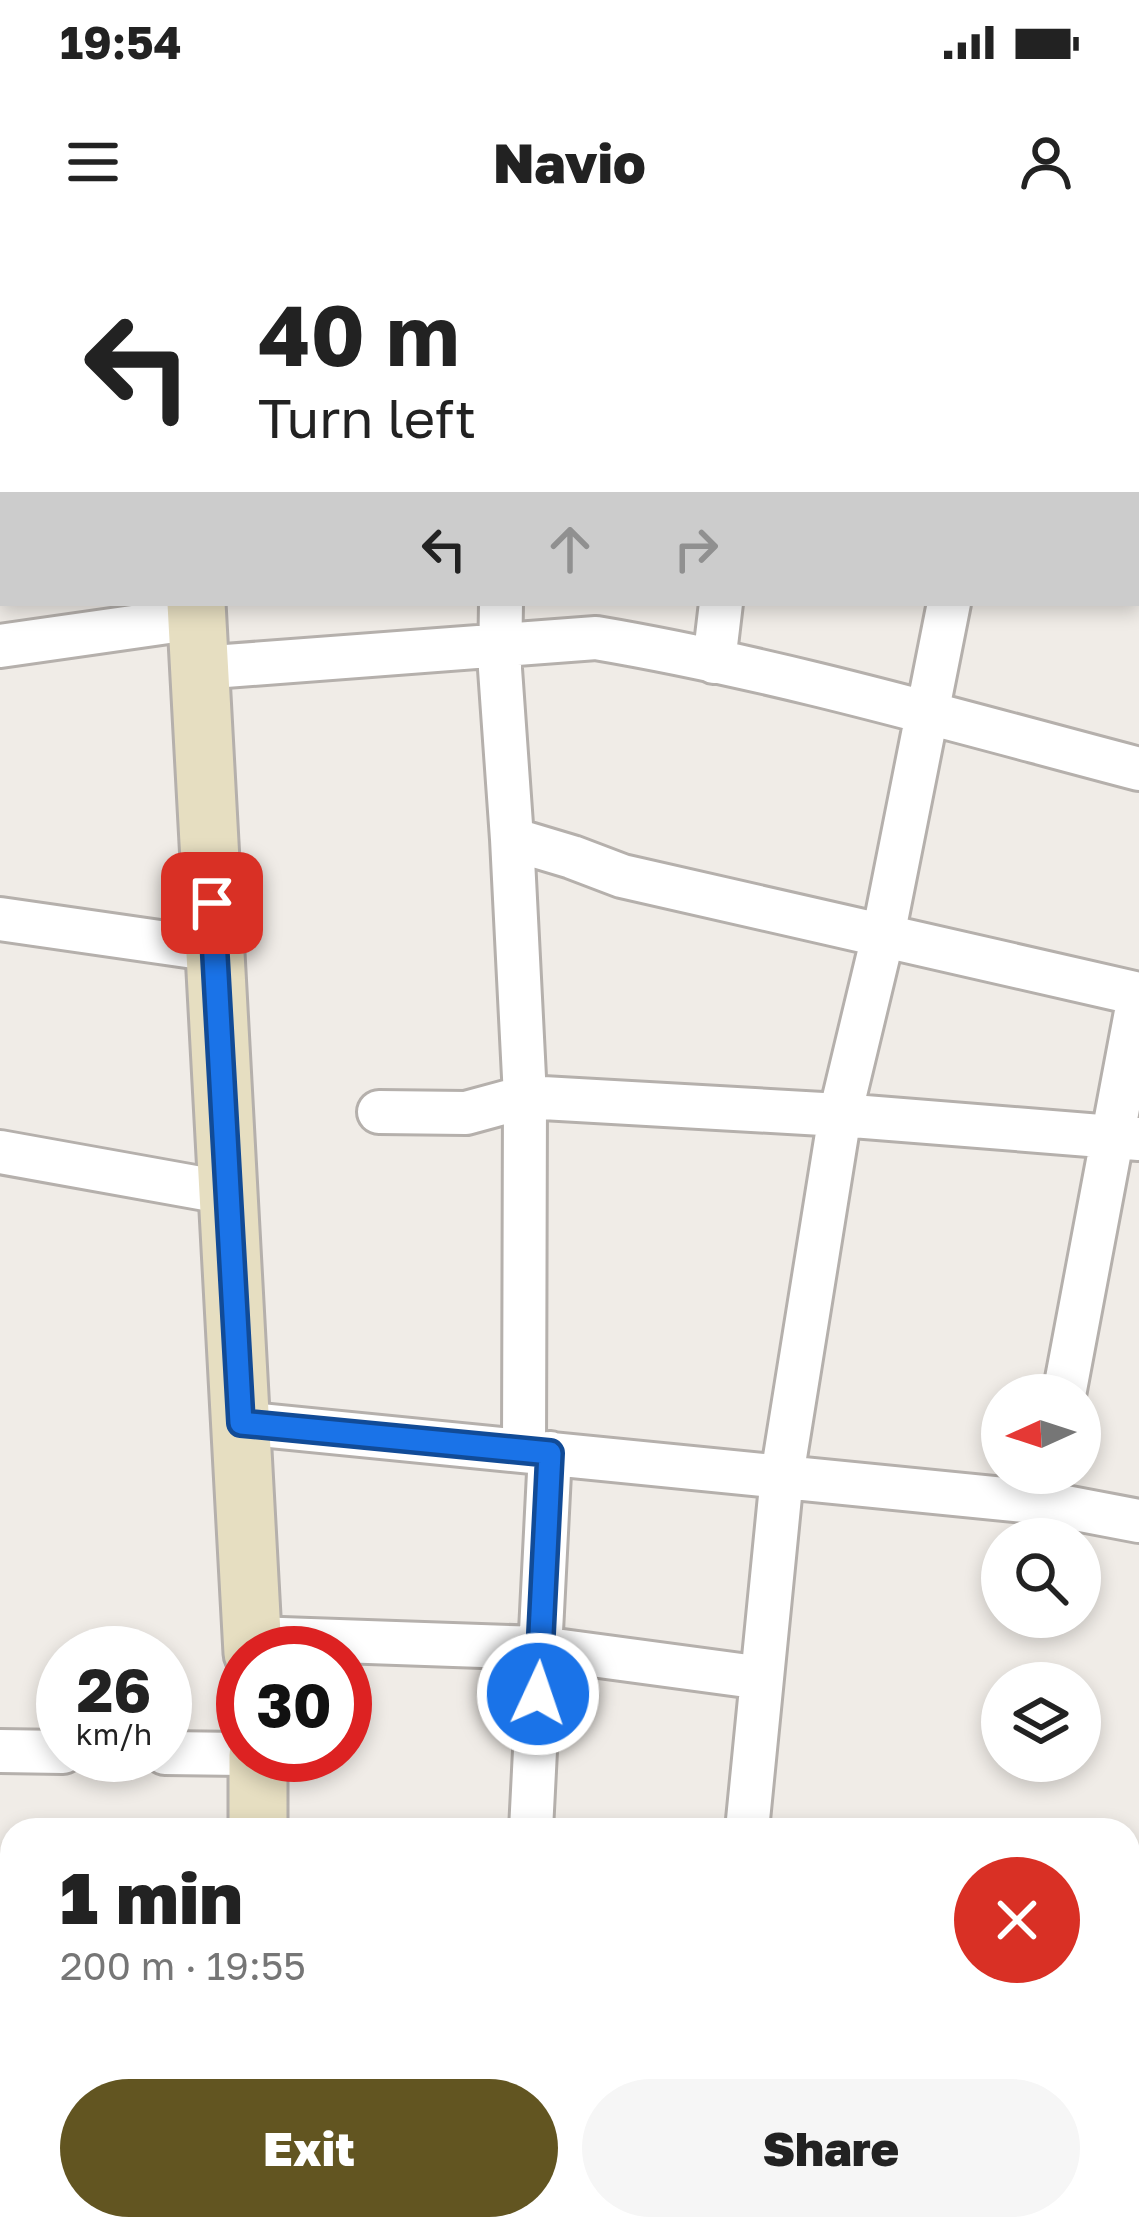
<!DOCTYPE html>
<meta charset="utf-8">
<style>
:root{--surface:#fff;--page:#f6f6f6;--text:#222;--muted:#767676;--accent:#625521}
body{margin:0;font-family:"Golos Text",sans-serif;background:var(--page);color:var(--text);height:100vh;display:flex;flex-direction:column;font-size:45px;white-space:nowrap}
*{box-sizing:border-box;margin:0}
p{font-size:39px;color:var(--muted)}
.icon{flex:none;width:66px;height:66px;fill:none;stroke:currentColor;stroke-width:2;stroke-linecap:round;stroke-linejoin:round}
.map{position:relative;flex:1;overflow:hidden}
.sheet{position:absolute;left:0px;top:1578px;width:1140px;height:423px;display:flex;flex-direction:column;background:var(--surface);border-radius:36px 36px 0 0;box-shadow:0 6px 18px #0003}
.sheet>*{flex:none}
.hud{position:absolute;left:0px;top:0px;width:1140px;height:366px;box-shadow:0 6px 18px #0003;background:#fff;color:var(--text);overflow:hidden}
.needle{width:78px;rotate:267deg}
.buttons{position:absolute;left:981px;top:1134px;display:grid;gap:24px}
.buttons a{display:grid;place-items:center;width:120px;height:120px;border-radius:50%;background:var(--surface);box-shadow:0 6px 18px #0003;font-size:60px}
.speed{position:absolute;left:36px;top:1386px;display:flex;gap:24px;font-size:60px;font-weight:700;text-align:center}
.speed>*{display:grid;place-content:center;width:156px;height:156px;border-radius:50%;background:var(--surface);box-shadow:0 6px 18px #0003;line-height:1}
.speed small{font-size:30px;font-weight:400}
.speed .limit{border:18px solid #d22;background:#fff;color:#111}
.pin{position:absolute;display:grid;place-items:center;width:102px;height:102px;color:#fff;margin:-51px;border-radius:24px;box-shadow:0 6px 18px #0006}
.me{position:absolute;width:132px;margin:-66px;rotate:3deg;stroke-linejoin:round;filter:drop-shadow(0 0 9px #0008)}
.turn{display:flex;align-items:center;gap:42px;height:252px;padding:0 60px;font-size:54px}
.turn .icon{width:156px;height:156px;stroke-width:2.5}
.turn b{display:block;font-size:84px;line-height:102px}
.lanes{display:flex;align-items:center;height:114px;padding:0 60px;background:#0003;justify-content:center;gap:60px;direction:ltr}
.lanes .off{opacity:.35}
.round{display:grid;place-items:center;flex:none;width:126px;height:126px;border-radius:63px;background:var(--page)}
.summary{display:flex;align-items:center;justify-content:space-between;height:204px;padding:0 60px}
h1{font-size:72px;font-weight:800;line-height:90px}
.primary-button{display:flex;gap:24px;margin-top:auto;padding:24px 60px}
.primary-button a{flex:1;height:138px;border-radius:72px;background:var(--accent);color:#fff;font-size:48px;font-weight:800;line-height:138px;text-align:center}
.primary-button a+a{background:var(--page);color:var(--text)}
.status{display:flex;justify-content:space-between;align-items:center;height:84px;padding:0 60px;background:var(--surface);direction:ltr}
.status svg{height:33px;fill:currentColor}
header{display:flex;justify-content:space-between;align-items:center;height:156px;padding:0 60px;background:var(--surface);font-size:54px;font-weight:800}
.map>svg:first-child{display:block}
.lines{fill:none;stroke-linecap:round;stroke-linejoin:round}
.street-casing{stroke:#b5b0ac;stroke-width:48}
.secondary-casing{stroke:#b5b0ac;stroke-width:63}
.highway-casing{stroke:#7b682a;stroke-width:72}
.street{stroke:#fff;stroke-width:42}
.secondary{stroke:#e6dec1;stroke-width:57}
.highway{stroke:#ad9131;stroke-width:66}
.route-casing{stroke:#114b97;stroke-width:30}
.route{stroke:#1a73e8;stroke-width:21}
</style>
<div class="status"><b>19:54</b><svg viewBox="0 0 49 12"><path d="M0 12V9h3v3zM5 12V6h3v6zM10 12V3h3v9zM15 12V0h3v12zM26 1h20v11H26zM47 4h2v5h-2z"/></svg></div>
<header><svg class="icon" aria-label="menu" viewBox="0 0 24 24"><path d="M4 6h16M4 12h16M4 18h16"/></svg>Navio<svg class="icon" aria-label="person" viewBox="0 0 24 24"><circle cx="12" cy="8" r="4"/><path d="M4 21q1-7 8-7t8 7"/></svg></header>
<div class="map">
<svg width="1139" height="1999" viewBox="0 0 1139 1999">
<rect width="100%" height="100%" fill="#f0ece7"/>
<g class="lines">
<g class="street-casing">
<path id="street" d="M1011,3V0
M0,86H3
M1137,167L1139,168
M501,363L500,429L512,599L572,617L622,636L1139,754
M0,406L196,378
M714,422L721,363
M199,428L596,398C779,429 960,482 1139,529
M512,599L525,857L524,1210
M0,679L215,710
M379,872L466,873L525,857L840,875L1139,899
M0,912L228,953
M1064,1155L1139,756
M240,1183L1044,1263L1139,1281
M252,1398L540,1408L762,1438
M0,1511L63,1512
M165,1513L243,1514
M531,1590L550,1213
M747,1590L782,1236L840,875L883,696L949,363
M1128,1644L1139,1645
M0,1793L12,1794
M1128,1897H1139
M781,1989L786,1999
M515,1999V1989
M719,1999L720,1989
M1104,1999L1105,1989"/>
</g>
<g class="secondary-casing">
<path id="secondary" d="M196,363L253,1413
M258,1590V1515
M228,1999L229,1989"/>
</g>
<g class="highway-casing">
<path id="highway" d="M521,0L551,3
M950,0L964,3
M155,3L185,0
M0,27H3
M1137,50L1139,51
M1137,103L1139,104"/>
</g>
<use href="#street" class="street"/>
<use href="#secondary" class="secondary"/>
<use href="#highway" class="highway"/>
</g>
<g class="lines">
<g class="route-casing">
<path id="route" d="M212,663L241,1183L550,1213L538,1454"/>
</g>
<use href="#route" class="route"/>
</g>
</svg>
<div class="buttons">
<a><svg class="needle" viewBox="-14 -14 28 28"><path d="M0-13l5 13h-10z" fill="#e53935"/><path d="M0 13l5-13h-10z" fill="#767676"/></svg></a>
<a><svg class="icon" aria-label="search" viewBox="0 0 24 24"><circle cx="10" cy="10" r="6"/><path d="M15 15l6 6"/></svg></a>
<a><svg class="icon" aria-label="layers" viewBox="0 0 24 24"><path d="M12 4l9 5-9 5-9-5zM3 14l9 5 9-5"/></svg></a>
</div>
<div class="speed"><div>26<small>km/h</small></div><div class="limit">30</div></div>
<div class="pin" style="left:212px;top:663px;background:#d93025"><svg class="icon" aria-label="arrive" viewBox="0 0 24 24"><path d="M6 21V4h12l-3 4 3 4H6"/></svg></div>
<svg class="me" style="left:538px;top:1454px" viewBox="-20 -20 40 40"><circle r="17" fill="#1a73e8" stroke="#fff" stroke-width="3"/><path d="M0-11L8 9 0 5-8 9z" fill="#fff"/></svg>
<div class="hud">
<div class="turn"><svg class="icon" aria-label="left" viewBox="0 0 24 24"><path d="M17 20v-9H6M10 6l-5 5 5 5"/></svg><div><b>40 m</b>Turn left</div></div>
<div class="lanes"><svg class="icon" aria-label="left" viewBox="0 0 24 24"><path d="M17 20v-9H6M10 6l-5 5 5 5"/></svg><svg class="icon off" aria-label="ahead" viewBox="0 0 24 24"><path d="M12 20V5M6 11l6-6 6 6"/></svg><svg class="icon off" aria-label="right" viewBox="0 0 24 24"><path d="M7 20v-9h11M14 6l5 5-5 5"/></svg></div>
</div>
<section class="sheet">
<div class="summary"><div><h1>1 min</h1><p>200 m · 19:55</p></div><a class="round" style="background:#d93025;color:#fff"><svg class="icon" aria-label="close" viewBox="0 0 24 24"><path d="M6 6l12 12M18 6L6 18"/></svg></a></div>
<div class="primary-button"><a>Exit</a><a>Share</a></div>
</section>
</div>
